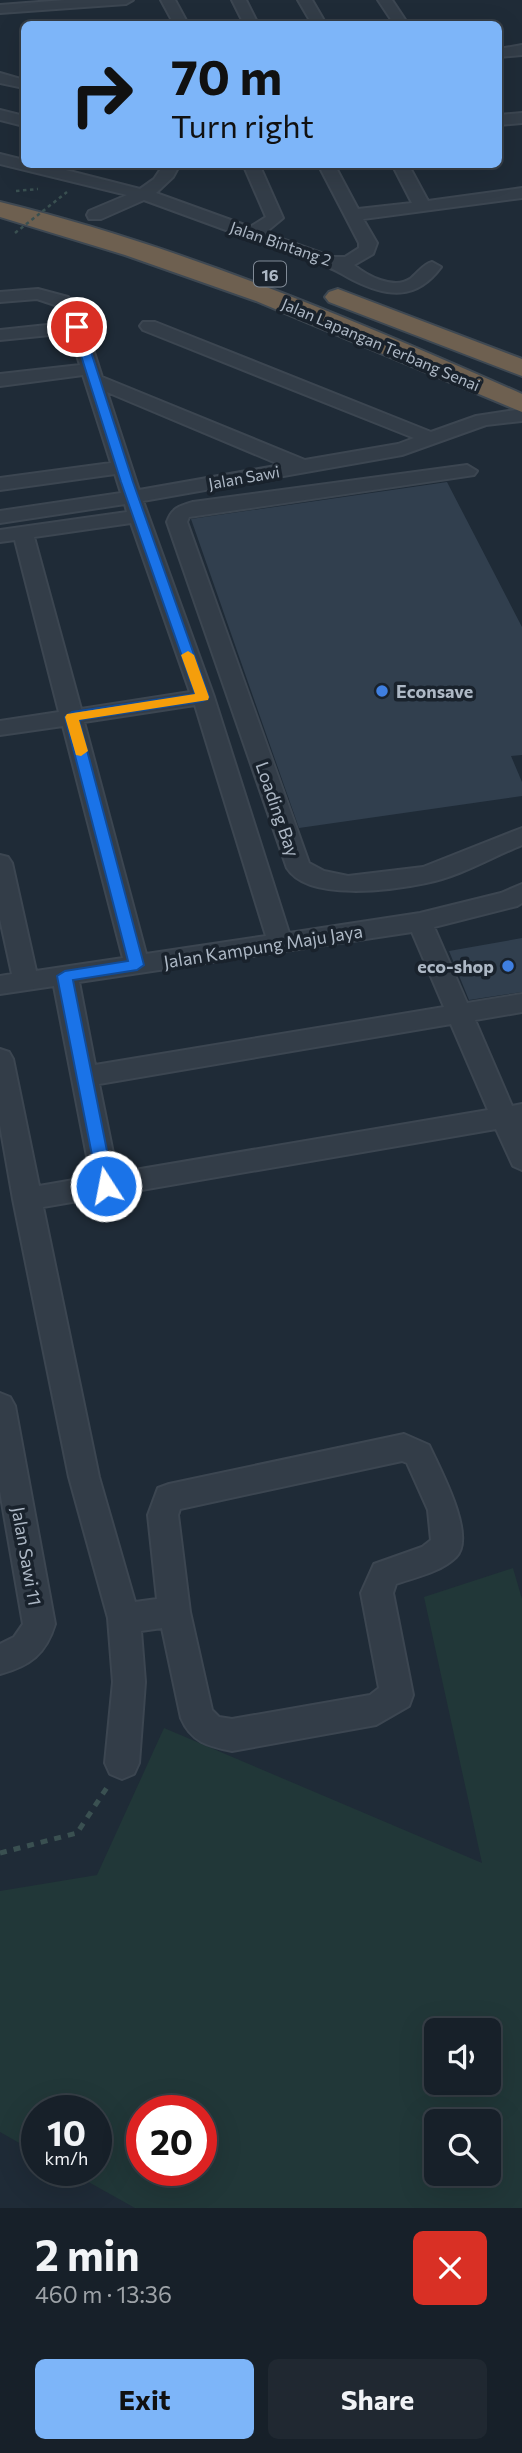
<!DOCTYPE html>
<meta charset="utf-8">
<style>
:root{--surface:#172029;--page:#202831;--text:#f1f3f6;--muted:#9ea3a8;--line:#363e46;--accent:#7db5f9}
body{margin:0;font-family:Commissioner,sans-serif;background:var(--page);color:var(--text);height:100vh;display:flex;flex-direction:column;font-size:26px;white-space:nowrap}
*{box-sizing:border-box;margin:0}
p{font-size:23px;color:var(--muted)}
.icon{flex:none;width:38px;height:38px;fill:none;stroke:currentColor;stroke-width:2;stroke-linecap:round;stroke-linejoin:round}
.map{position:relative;height:2208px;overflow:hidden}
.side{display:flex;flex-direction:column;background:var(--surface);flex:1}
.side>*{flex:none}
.top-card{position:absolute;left:21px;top:21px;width:481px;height:147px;border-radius:10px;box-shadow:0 7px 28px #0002,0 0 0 2px var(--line);background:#7db5f9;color:#111;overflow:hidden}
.fabs{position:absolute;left:424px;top:2018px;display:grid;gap:14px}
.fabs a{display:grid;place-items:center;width:77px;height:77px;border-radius:10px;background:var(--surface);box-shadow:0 7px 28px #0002,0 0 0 2px var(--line);font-size:35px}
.speed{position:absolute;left:21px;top:2095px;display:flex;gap:14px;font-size:35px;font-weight:700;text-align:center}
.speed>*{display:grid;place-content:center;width:91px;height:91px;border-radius:50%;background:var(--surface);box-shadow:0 7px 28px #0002,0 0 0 2px var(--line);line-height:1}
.speed small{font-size:18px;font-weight:400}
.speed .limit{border:10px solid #d22;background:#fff;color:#111}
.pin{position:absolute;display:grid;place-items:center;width:60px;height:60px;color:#fff;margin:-30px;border:4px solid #fff;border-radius:50%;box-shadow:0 2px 7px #0007}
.me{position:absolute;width:77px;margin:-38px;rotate:349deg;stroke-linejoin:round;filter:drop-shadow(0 0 5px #0008)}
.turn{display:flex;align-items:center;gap:24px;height:147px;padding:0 35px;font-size:32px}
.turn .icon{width:91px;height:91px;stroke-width:2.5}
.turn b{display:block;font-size:49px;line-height:60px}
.round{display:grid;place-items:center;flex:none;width:74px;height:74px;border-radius:10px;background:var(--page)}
.summary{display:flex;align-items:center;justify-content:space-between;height:119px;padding:0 35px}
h1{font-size:42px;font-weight:700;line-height:52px}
.cta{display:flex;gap:14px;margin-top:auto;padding:14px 35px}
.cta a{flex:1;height:80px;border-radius:10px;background:var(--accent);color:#111;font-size:28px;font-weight:700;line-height:80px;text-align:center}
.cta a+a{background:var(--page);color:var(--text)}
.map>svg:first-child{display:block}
.green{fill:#213738;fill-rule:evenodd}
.building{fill:#313f4e}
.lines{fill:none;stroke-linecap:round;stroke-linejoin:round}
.minor-casing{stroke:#3c4651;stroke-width:4}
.highway-casing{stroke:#3e4852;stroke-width:4}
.path-far1{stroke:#3a5051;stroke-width:2.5;stroke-dasharray:3.5 3.5;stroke-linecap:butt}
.path{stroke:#3a5051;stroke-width:5;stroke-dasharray:7 7;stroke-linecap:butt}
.minor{fill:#333d48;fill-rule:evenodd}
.highway{fill:#6e6050;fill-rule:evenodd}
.path-bridge{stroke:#3a5051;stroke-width:2.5;stroke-dasharray:3.5 3.5;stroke-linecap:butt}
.route{fill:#1a73e8;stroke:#114b97;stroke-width:2}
.slow{fill:#f59e0b}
.shop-dot{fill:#3f7fe0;stroke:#19222c;stroke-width:2.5}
.labels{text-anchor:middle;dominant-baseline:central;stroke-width:7;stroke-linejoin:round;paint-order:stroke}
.far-street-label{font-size:16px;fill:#adb8c5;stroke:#19222c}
.shield{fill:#19222c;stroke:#818b97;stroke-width:2}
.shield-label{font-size:16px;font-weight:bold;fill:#adb8c5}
.poi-label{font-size:18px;font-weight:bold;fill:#adb8c5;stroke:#19222c;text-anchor:start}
.street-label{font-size:18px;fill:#adb8c5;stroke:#19222c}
</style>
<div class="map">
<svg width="522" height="2208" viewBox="0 0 522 2208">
<rect width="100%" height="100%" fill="#1f2b37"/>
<path class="green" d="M513,1568L522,1599V2208H135L67,2170H96V2110H37V2153L0,2132V1891L97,1875L164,1728L482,1863L424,1597ZM436,2030H488V2082H436ZM142,2110H201V2170H142ZM436,2121H488V2174H436Z"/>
<path class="building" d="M447,482L522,627V755L511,756L522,782V796L299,828L191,519Z
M522,938V992L469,1000L449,951Z"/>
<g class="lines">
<g class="minor-casing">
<path id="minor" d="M65,0H133L126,4L0,13V5Z
M161,0H175L188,24H174Z
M232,0H246L258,24H244Z
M298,0H312L326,24H312Z
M378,0H392L408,24H394Z
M522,45V55L499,57V49Z
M0,73L24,80V88L0,83Z
M0,110L24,116V126L0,120Z
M522,113V123L499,125V115Z
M0,154L24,160V164H42L140,189L154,179L164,164H180L173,177L156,193L250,227L266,217L243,164H259L283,218L265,233L332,257H345L359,248V243L318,164H334L358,209L412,203L392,164H408L428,201L522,188V198L363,219L377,243L373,254L354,265C367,276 394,290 410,279C418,273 423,264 432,262L441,267C416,301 387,297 353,280C341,274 336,269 324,266L144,200L101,219H89L87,215L89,211L127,195L0,164Z
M38,289L68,297L86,327L102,377L305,460L398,444L414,438L143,330L140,326L143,322H155L431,432L476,416L522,409V421L486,425L402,455L143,501L214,697L289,933L420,913L501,893L522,884V903L517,906L434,927L467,1003L522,994V1012L475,1020L512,1106L522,1104V1170L513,1166L496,1129L43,1207L99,1477L135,1602L157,1599L148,1515L158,1488L169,1484L404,1434L429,1445C439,1467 477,1536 456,1557C441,1572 416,1577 396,1584L393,1593L413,1695L409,1706L376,1725L232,1751C208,1746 191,1742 181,1718L162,1628L141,1631L145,1682L139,1763L134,1774L122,1779L110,1774L105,1763L113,1682L108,1618L69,1477L13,1199L0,1125V1049L9,1052L13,1059L39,1186L91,1177L54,986L0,994V976L12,974L0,919V855L8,857L12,863L36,971L123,958L63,726L0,735V721L59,712L15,540L0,542V530L127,512L125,504L0,523V511L121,493L115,474L0,490V478L111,463L83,375L0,386V374L80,365L70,333L0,340V330L66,323L55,305L37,299L0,302V292ZM107,392L281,465L139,490ZM131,523L190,692L81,709L34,537ZM195,705L266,936L146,954L84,722ZM412,932L444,1007L95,1065L79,982ZM451,1024L488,1110L117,1173L99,1084ZM402,1461L407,1463L428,1510L431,1540L422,1547L374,1564L361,1593L379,1688L370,1695L232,1719L219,1717L212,1710L190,1612L178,1515L180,1509Z
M467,465L477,471L474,475L189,517L187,522L309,863L324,871L348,876L423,867L522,828V845C492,857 459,877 426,883C393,890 308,902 287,868L167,522C172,508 179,506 193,502Z
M0,1393L10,1397L15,1406L55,1624C46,1654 30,1666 0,1674V1644L14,1637L23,1624L0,1491Z"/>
</g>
<g class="highway-casing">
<path id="highway" d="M0,202C180,246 353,319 522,394V412L256,301L125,255L0,217Z
M338,289L522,359V376L329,302L325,297L329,292Z"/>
</g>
<path class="path-far1" d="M16,191L38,189"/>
<path class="path" d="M0,1853L77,1833L108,1786"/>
<use href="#minor" class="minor"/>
<use href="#highway" class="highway"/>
<path class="path-bridge" d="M15,233L67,192"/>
</g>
<path class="route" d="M77,324L83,327L133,482L209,697L203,701L79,720L144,965L137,970L73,980L114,1186L112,1191H100L98,1186L57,976L65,971L128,961L65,717L72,712L195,694L121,482L72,327Z"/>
<path class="slow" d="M188,651L194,655L209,697L208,700L79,720L88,751L81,756L76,755L65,717L67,714L195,694L181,655Z"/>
<g class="shop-dot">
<circle cx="382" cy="691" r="7"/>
<circle cx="508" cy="966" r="7"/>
</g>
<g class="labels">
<g class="far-street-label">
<text transform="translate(281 243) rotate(19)">Jalan Bintang 2</text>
<text transform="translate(381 344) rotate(23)">Jalan Lapangan Terbang Senai</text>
<text transform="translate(244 477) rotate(-10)">Jalan Sawi</text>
</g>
<rect class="shield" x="254" y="261.5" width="32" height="25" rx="5"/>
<g class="shield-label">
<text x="270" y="274">16</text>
</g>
<g class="poi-label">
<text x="396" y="691">Econsave</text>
<text x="494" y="966" text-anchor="end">eco-shop</text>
</g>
<g class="street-label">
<text transform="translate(278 809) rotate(71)">Loading Bay</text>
<text transform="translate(263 946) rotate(-9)">Jalan Kampung Maju Jaya</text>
<text transform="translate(27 1556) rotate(80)">Jalan Sawi 11</text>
</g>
</g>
</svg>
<div class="fabs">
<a><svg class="icon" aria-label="sound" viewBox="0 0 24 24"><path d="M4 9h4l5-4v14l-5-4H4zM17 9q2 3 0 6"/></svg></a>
<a><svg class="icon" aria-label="search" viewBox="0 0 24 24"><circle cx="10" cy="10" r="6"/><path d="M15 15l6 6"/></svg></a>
</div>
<div class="speed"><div>10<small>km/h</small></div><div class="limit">20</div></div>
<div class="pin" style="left:77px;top:327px;background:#d93025"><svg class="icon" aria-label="arrive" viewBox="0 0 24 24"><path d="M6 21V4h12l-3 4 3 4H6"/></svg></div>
<svg class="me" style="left:106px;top:1186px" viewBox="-20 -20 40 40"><circle r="17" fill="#1a73e8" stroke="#fff" stroke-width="3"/><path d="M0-11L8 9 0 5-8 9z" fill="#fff"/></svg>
<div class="top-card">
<div class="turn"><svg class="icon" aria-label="right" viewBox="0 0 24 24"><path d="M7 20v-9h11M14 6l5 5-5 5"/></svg><div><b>70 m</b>Turn right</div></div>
</div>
</div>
<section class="side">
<div class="summary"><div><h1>2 min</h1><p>460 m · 13:36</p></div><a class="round" style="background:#d93025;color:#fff"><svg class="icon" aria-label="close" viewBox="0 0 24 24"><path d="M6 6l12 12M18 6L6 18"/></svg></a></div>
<div class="cta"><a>Exit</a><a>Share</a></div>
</section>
